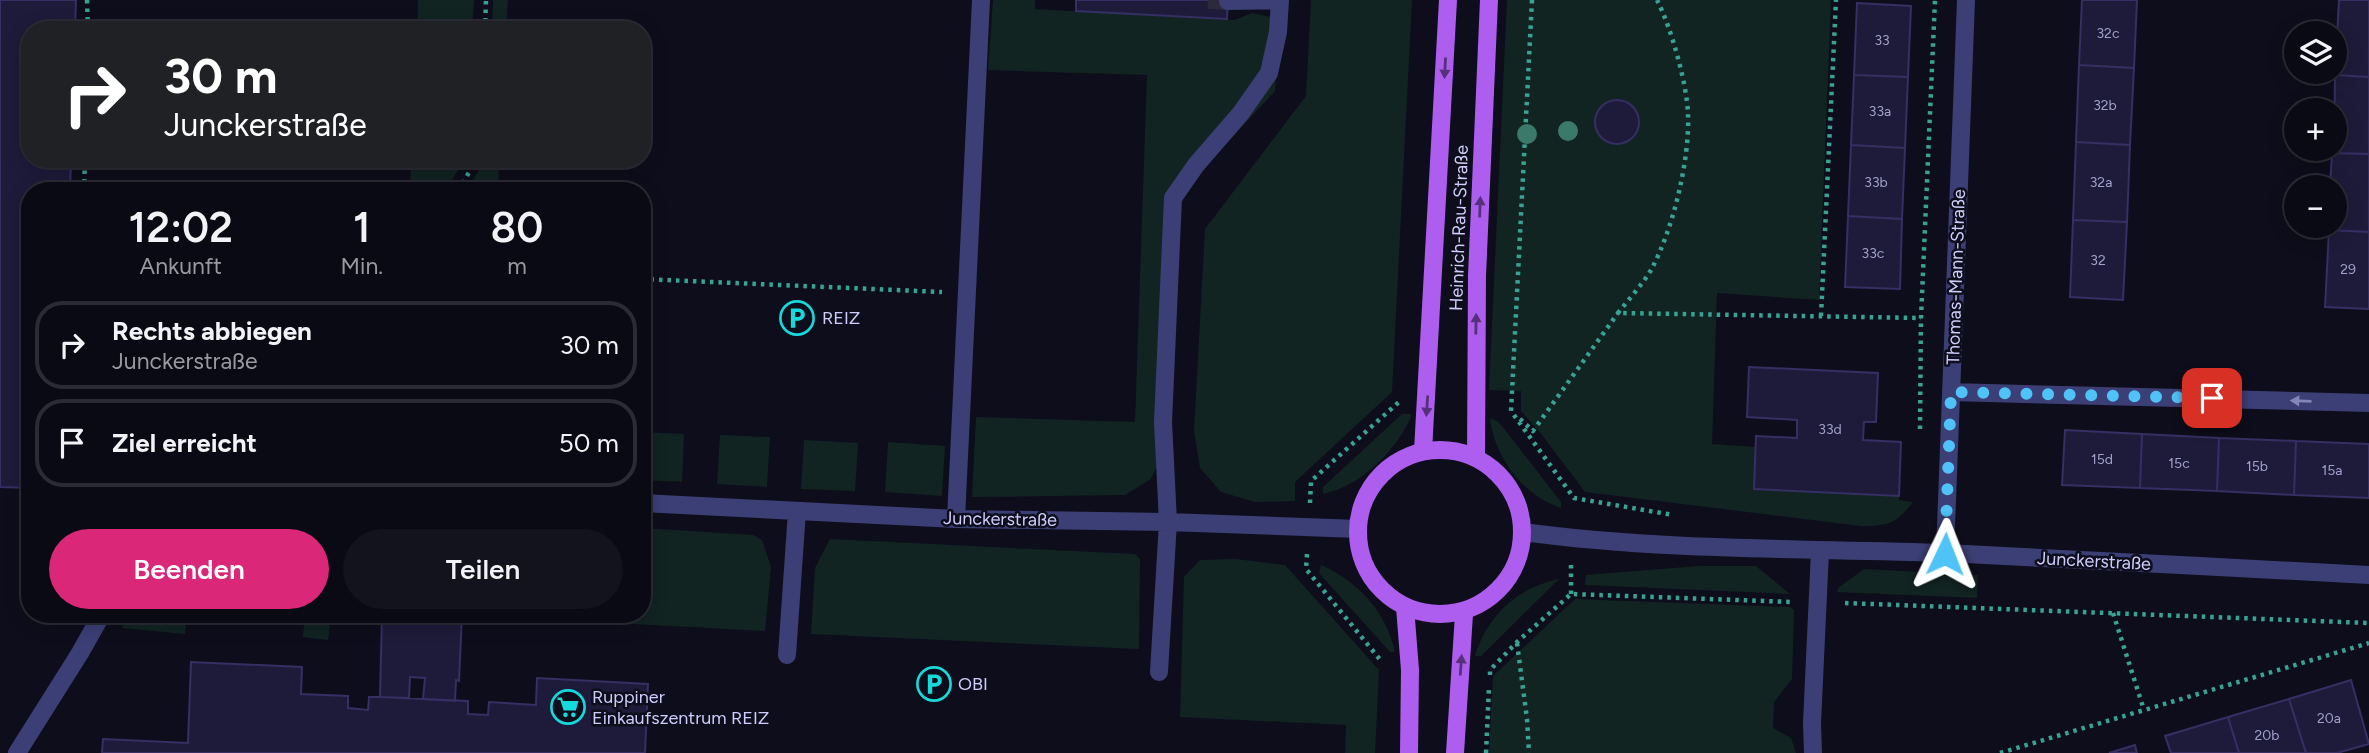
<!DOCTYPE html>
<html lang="de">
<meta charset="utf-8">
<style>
:root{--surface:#0a0a14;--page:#13131d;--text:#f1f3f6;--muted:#999aa0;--line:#2a2b34;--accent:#db2777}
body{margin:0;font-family:Figtree,sans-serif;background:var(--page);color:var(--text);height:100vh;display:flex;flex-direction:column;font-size:26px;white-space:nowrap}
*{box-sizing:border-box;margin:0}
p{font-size:23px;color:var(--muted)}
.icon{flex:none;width:38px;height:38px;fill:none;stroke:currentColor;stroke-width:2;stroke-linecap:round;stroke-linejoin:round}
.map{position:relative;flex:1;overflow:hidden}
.details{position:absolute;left:21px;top:182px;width:630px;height:441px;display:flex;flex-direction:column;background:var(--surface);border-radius:28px;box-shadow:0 4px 18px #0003,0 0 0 2px var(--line)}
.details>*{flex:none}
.hud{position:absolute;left:21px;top:21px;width:630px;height:147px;border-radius:28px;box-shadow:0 4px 18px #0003,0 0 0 2px var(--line);background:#202124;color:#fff;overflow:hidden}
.buttons{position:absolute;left:2284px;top:21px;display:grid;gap:14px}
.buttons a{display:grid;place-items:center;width:63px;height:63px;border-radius:50%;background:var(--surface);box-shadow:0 4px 18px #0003,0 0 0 2px var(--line);font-size:35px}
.pin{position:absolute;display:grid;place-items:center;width:60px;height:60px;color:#fff;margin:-30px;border-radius:14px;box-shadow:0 4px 10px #0006}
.me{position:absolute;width:77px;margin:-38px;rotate:2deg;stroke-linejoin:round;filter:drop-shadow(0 0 5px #0008)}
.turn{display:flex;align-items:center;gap:24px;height:147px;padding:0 28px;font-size:32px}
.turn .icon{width:91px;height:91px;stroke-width:2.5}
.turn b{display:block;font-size:49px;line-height:60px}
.eta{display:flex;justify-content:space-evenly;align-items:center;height:119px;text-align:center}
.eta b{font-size:42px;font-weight:600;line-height:49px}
.button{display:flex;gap:14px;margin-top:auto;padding:14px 28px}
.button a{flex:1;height:80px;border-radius:42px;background:var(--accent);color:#fff;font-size:28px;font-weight:600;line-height:80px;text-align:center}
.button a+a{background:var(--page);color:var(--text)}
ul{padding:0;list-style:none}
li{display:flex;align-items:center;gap:21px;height:88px;margin:0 14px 10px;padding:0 14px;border:4px solid var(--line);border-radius:28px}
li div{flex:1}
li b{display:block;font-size:26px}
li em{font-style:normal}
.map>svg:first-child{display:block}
.green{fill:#112422}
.building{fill:#1e1b3a;stroke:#352f64;stroke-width:2}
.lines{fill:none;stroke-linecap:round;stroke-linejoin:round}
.minor-tunnel{stroke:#2b2a3c;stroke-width:18;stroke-dasharray:18 9;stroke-linecap:butt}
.path{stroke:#38a293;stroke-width:4.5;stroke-dasharray:3.5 5;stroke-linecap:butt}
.minor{stroke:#3c3f76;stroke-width:18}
.major{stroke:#ad5eef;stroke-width:18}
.tree{fill:#3b796b}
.oneway{fill:#56317a}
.oneway2{fill:#8486b8}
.route{stroke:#4fc3f7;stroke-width:12;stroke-dasharray:0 21.6}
.labels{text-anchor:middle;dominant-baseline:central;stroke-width:5;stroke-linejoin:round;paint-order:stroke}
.number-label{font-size:14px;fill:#a1a0ca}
.street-label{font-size:18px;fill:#cdccfa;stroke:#0e0d1b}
.poi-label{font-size:18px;fill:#cdccfa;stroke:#0e0d1b;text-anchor:start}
</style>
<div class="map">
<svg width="2369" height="753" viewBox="0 0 2369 753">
<rect width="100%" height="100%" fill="#0e0d1b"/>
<path class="green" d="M418,0H474L472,30H417Z
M493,0H508L506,30H492Z
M993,0H1035V9L1235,20L1252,13L1271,17L1279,37L1275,91L1180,194L1166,447L1151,479L1125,495L972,497L976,417L1135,422L1147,75L988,70Z
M1311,0H1412L1392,392L1295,482V501L1255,502L1221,492L1200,468L1194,431L1205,229L1306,96Z
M1507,0H1831L1819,300L1717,293L1712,444L1756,447L1754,489L1899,496V500L1913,502C1896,524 1888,526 1861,526L1585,492L1542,435L1521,411V391L1489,390Z
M411,159H465L445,191H410Z
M485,159H499L498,191H467Z
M1402,414H1411L1410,419C1395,452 1359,487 1323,494V487Z
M1490,418L1497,421L1502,426L1561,502V508C1523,496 1494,456 1490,418Z
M642,432L684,434L682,482L642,480Z
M720,435L770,437L767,487L717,484Z
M804,440L858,443L855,491L801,489Z
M888,442L945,446L942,496L885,492Z
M642,528L753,535L762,540L771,567L765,631L558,620V614H642Z
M830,539L1135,554L1140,559L1139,649L811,634L815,568Z
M1236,559L1285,565L1379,670L1375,753H1345L1346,725L1180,717L1184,577L1200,560Z
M1321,565C1358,581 1387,613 1395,652H1390L1319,573Z
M1699,566H1756L1790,594L1585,585L1586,575Z
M1864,569L1978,575L1977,598L1837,592L1838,588Z
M1559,579L1481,656H1475C1487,616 1518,587 1559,579Z
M1575,599L1790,607L1794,610L1792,679L1774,702L1773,728L1791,738L1796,753H1489L1493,676Z
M130,614H187L185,634L122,628Z
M305,614H331L328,640L303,637Z"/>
<path class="building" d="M0,0H76L75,30H30V159H71L70,191H30V488L0,487Z
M1076,0H1228L1227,19L1076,11Z
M2082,0H2137L2134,68L2079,65Z
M2339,0H2369V77L2335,75Z
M1857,3L1911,6L1908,77L1854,75Z
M2079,65L2134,68L2130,145L2076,142Z
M1854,75L1908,77L1905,148L1851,145Z
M2335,75L2369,77V154L2332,153V149H2334Z
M1595 122a22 22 0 1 1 44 0a22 22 0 1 1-44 0Z
M2076,142L2130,145L2127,222L2073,220Z
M1851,145L1905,148L1902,219L1848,216Z
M2332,153L2369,154V232L2329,230V226H2334V187H2330Z
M1848,216L1902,219L1900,289L1845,287Z
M2073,220L2127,222L2123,300L2070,297Z
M2329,230L2369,232V309L2325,307Z
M1749,367L1878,373L1876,422H1864L1863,440L1901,442L1899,496L1754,489L1756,436L1797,438V420L1747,417Z
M2065,430L2142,434L2140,488L2062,485Z
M2142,434L2219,438L2217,491L2140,488Z
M2219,438L2296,441L2294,495L2217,491Z
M2296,441L2369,444V498L2294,495Z
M382,614H462L459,681L456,680L455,701L423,699L425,678L410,677L409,698L380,697Z
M191,662L302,667L301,694L348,696V708L368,710L369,697H380L468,701V714L488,715L489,702L536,705L537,678L648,684L645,753H102L103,739L188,743Z
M2351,680L2369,744L2337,753H2306L2289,699Z
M2289,699L2306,753H2239L2228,717Z
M2228,717L2239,753H2171L2165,736Z
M2135,745L2137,753H2109Z"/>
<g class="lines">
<path class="minor-tunnel" d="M1208,0L1228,1"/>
<path class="path" d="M87,0L88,30
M1532,0L1511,411L1574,498L1673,515
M1657,0C1671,27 1687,84 1688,114C1690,159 1673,230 1651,270C1642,285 1629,299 1618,313L1921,318
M485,30L486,0
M87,159L139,163V159
M84,191L85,159
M459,191L476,159
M642,279L942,292
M1821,316L1836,0
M1520,419L1533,431L1618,313
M1920,429L1921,318L1935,0
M1310,503L1311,481L1400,401
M1307,554L1306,569L1382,662
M1571,594V565
M1845,603L2369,623
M2113,613L2144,710
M1517,643L1527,719L1529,753
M1490,675V670L1517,642L1571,594L1793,602
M1486,753L1489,687
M2000,753L2369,643"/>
<path class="minor" d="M1228,1L1280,0
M1951,392L2369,403
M642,503L956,519L1168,522L1358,529
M956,519L981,0
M1523,532C1663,551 1805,548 1946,553C2087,559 2228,568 2369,575
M1945,553L1966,0
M787,655L797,511
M1159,672L1168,522L1163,422L1173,198L1196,165L1241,113L1269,73L1278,32L1280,0
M17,753L80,653L102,614
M1813,753L1812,723L1820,551"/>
<path class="major" d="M1358 532a82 82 0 1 1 164 0a82 82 0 1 1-164 0Z
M1423,451L1448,0
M1476,458L1477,276L1489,0
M1405,607L1410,670L1409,753
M1455,753L1464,614"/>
</g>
<g class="tree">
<circle cx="1568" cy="131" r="10"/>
<circle cx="1527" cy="134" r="10"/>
</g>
<defs><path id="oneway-solid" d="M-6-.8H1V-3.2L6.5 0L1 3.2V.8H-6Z" transform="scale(1.75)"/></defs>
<g class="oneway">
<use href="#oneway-solid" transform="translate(1445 68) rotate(93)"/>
<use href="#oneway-solid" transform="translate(1480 207) rotate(-88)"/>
<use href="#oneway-solid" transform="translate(1476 324) rotate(-89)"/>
<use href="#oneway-solid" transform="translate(1427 406) rotate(94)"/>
<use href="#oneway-solid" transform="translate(1461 665) rotate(-86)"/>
</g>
<use class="oneway2" href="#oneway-solid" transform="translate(2301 401) rotate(-178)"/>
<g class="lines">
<path class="route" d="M1945,554L1951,392L2212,398"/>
</g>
<defs>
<g id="parking-ring" transform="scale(1.75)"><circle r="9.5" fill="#0e0d1b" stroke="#16d9dc" stroke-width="1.5"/><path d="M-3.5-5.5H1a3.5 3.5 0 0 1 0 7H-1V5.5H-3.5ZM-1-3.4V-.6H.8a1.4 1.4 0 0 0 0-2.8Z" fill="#16d9dc"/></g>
<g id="supermarket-ring" transform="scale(1.75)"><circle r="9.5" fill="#0e0d1b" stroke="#16d9dc" stroke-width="1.5"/><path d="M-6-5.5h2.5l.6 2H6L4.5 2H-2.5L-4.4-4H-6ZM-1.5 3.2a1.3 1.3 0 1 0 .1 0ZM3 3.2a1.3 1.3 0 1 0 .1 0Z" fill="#16d9dc"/></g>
</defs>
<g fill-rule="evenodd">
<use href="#parking-ring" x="797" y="318"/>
<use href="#parking-ring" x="934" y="684"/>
<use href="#supermarket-ring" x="568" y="707"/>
</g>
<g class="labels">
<g class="number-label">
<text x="2108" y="33">32c</text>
<text x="1882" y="40">33</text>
<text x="2105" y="105">32b</text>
<text x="1880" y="111">33a</text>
<text x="1876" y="182">33b</text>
<text x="2101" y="182">32a</text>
<text x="1873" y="253">33c</text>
<text x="2098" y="260">32</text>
<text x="2348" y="269">29</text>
<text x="1830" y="429">33d</text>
<text x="2102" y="459">15d</text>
<text x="2179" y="463">15c</text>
<text x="2257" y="466">15b</text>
<text x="2332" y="470">15a</text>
<text x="2329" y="718">20a</text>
<text x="2267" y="735">20b</text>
</g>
<g class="street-label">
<text transform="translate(1459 228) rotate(-88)">Heinrich-Rau-Straße</text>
<text transform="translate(1956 277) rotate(-88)">Thomas-Mann-Straße</text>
<text transform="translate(1000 519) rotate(1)">Junckerstraße</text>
<text transform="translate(2094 561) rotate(3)">Junckerstraße</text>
</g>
<g class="poi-label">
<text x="822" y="318">REIZ</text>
<text x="958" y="684">OBI</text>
<text x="592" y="697">Ruppiner<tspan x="592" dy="21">Einkaufszentrum REIZ</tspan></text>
</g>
</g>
</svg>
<div class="buttons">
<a><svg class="icon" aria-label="layers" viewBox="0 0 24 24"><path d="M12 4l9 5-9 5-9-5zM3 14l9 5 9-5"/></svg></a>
<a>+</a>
<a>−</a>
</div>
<div class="pin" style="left:2212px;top:398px;background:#d93025"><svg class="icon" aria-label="arrive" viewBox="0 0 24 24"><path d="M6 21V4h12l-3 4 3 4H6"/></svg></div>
<svg class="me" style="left:1945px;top:554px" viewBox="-20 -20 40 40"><path d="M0-17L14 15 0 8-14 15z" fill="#4fc3f7" stroke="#fff" stroke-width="4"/></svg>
<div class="hud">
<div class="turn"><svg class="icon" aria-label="right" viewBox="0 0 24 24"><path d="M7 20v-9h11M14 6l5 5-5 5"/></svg><div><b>30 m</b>Junckerstraße</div></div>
</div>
<section class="details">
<div class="eta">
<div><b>12:02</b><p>Ankunft</p></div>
<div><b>1</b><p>Min.</p></div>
<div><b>80</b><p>m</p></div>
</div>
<ul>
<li><svg class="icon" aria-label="right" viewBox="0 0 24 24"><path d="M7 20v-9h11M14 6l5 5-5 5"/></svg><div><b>Rechts abbiegen</b><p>Junckerstraße</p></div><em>30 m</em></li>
<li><svg class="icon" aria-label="arrive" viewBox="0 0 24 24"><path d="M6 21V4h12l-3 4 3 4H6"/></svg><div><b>Ziel erreicht</b></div><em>50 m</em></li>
</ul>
<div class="button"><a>Beenden</a><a>Teilen</a></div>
</section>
</div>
